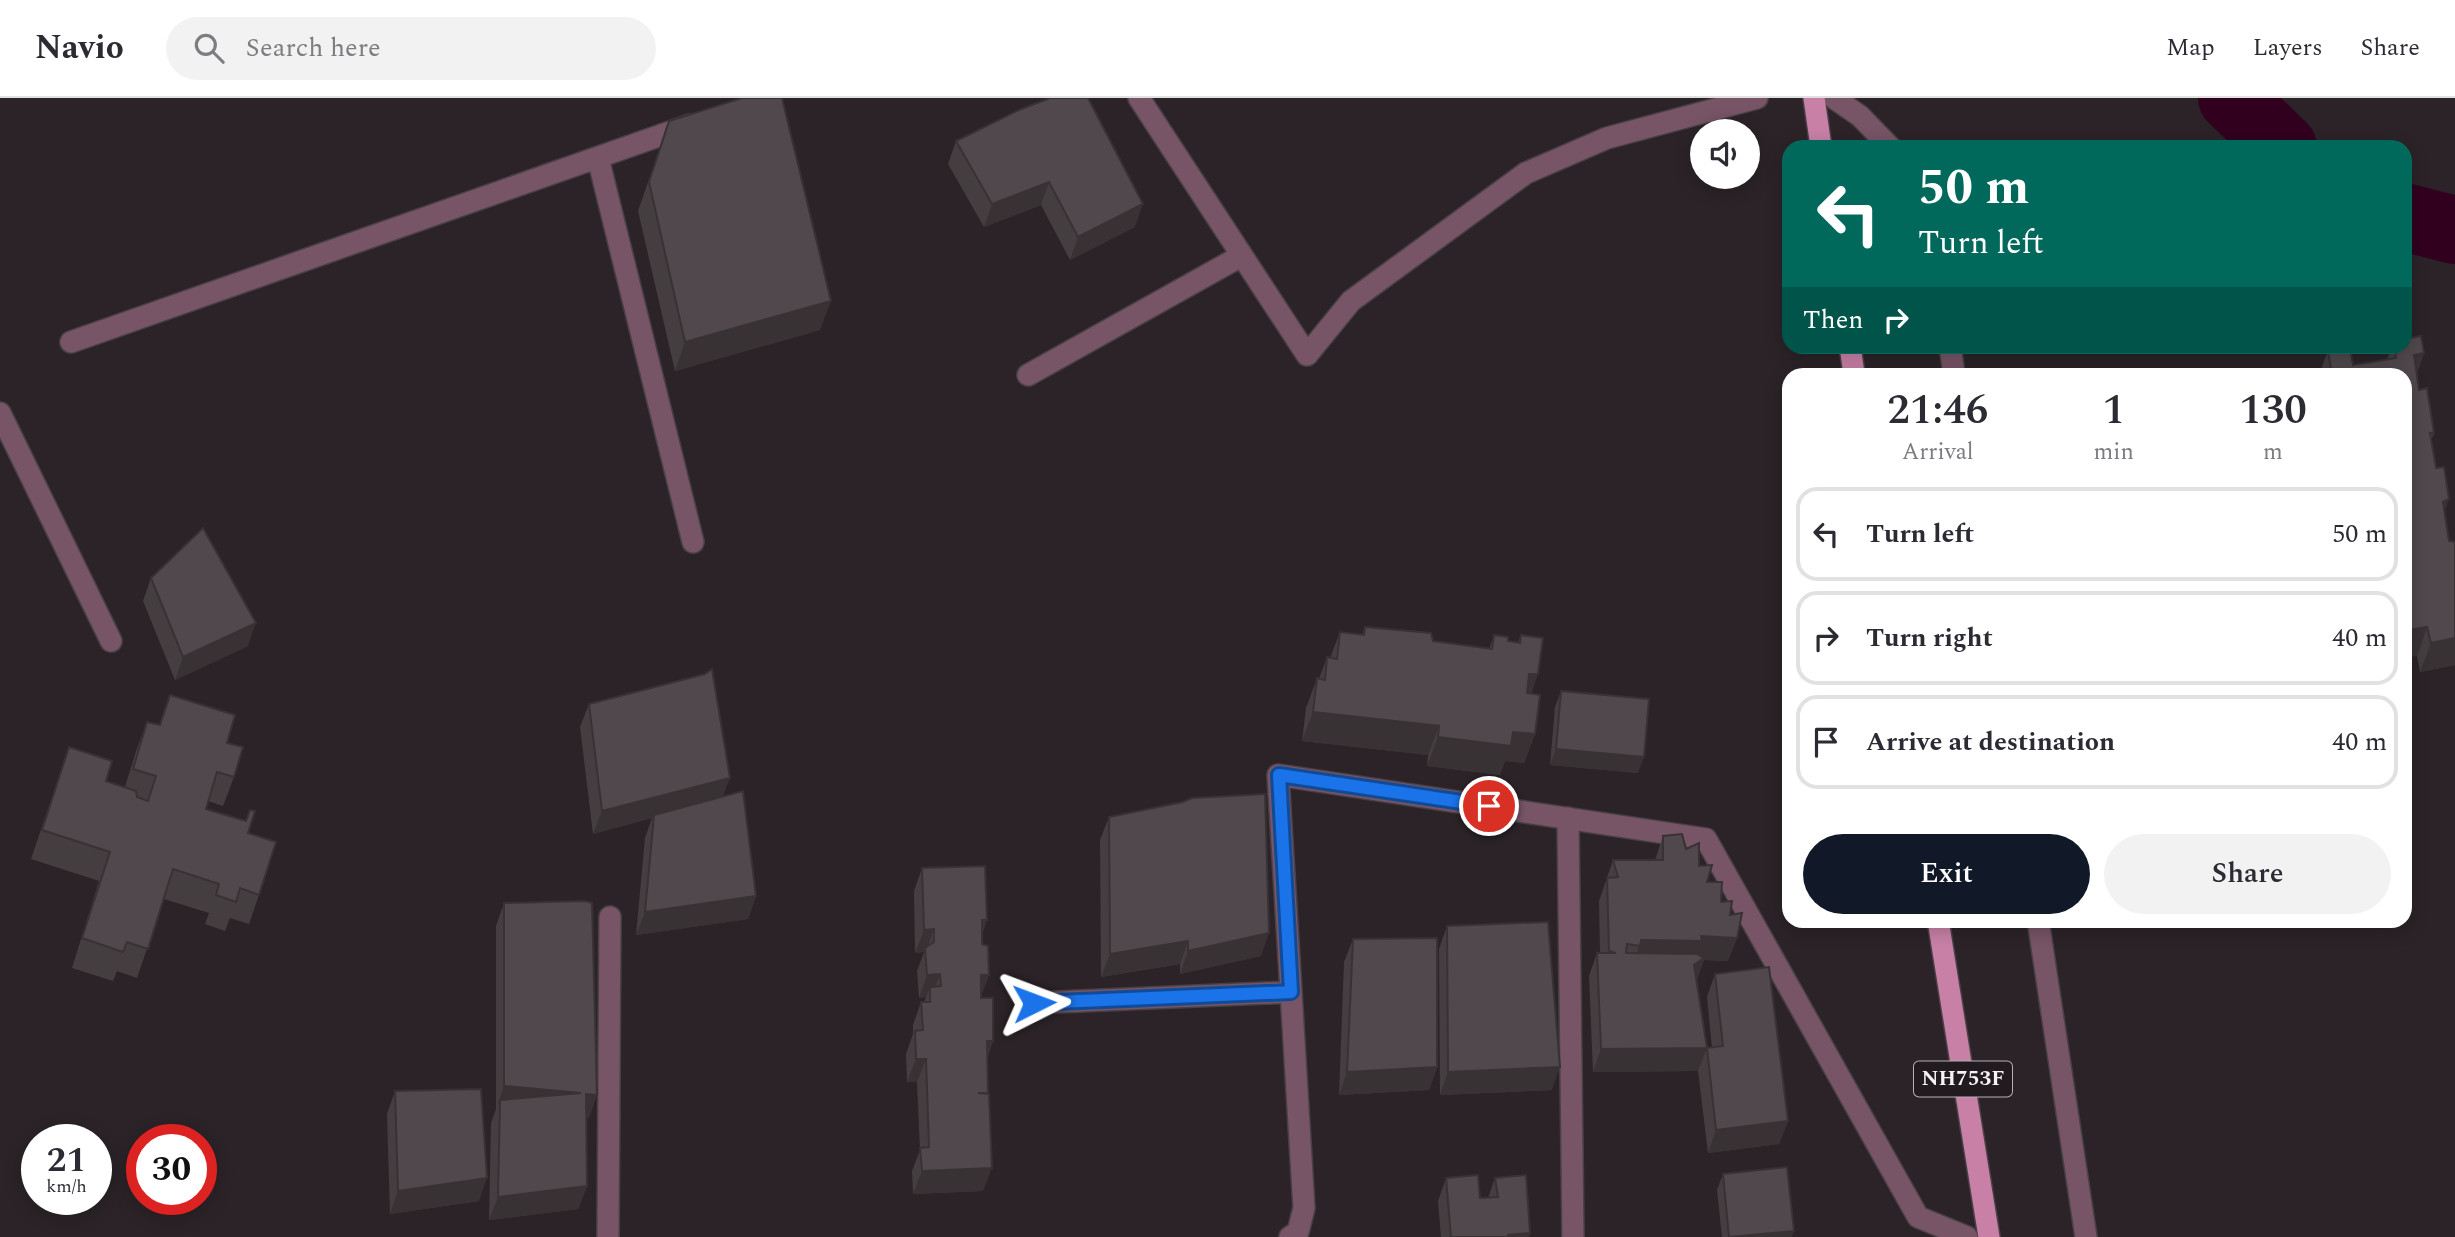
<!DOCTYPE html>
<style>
:root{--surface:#fff;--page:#f2f2f3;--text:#2b2b33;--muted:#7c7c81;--line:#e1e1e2;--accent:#111827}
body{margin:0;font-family:Spectral,serif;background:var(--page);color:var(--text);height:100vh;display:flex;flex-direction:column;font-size:26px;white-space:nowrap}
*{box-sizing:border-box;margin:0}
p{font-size:23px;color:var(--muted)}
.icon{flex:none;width:38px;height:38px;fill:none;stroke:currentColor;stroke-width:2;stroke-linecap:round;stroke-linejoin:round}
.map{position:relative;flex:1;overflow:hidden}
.panel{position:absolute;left:1782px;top:270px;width:630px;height:560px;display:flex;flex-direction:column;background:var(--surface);border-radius:21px;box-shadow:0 4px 18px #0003}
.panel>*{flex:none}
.hud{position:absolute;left:1782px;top:42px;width:630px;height:214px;border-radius:21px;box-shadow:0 4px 18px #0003;background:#00695c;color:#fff;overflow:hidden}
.tools{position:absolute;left:1690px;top:21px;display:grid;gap:14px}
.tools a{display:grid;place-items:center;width:70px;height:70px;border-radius:50%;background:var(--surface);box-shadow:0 4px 18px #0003;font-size:35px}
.speed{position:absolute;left:21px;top:1026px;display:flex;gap:14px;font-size:35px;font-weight:700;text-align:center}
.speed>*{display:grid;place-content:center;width:91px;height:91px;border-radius:50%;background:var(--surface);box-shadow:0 4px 18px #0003;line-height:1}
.speed small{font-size:18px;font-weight:400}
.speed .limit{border:10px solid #d22;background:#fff;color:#111}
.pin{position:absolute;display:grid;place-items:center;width:60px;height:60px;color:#fff;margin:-30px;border:4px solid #fff;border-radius:50%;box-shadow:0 2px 7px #0007}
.me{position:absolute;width:77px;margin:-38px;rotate:87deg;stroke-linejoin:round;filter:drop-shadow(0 0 5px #0008)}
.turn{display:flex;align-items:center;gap:24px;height:147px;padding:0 21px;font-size:32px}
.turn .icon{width:91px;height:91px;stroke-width:2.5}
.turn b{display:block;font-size:49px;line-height:60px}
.then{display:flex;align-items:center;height:66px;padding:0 21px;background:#0003;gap:14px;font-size:26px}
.eta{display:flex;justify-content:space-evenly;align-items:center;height:119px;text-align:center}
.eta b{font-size:42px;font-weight:600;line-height:49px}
.button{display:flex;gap:14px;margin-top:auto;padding:14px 21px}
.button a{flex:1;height:80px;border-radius:42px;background:var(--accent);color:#fff;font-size:28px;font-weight:600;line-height:80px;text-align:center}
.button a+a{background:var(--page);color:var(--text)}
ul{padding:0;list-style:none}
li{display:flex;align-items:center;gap:21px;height:94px;margin:0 14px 10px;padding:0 7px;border:4px solid var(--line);border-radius:21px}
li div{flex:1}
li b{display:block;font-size:26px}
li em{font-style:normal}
header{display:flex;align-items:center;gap:42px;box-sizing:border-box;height:98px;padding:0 35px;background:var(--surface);border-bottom:2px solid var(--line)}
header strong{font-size:33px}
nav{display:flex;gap:38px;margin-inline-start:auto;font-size:24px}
.search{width:490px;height:63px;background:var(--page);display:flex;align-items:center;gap:18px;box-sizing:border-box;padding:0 24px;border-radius:38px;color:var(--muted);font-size:26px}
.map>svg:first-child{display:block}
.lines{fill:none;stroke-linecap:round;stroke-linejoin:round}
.river{stroke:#31001f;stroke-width:68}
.minor-casing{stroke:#484044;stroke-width:24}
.major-casing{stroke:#484044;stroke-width:24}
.minor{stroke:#775466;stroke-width:21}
.major{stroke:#c880a7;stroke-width:21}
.wall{fill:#453e41}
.shaded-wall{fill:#383235}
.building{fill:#50484c;stroke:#383235;stroke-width:2}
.route-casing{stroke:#114b97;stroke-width:18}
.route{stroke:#1a73e8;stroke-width:12}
.labels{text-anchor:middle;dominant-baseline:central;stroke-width:5;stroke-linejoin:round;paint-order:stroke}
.shield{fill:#211a1e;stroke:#b7b0b4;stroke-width:2}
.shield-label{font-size:21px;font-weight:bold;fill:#f7f1f4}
</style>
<header>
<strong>Navio</strong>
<div class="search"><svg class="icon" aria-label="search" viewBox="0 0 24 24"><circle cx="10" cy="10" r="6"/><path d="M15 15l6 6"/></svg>Search here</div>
<nav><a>Map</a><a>Layers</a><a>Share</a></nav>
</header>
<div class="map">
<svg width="2455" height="1139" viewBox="0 0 2455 1139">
<rect width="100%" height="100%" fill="#2b2327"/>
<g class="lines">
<path class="river" d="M2232,0L2283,49
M2404,119L2455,132"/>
<g class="minor-casing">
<path id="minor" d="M1139,0L1307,257L1351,203L1526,75L1607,40L1757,0
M1834,0L1860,18L1890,49
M598,60L693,444
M71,244L690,27
M1950,248L1954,276
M1028,277L1241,158
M0,315L111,543
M1568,720L1573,1139
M2038,822L2086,1139
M1034,905L1291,894
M608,1139L610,819
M1290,1139L1298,1134L1304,1110L1278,677L1706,741L1918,1119L1967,1139"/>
</g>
<g class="major-casing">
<path id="major" d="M1814,0L1821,49
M1850,248L1854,276
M1938,822L1989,1139"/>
</g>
<use href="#minor" class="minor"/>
<use href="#major" class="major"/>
</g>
<path class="wall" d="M1019,12L1135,129L1070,162L1041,107L984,129L948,66L956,43Z
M669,23L820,232L675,273L638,113Z
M2392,248H2404L2424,255L2417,275L2419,292L2434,335L2431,343L2449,443L2455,444V567L2420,574L2417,558L2404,276H2319L2328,253L2353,267L2387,262Z
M151,480L248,548L175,582L143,503Z
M1365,529L1433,543L1489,551L1494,537L1508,543L1518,544L1521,537L1531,596L1535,636L1524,665L1505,663L1500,677L1427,668L1428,657L1302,643L1306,610L1317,580L1319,581L1327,559L1330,560L1340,534L1362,537Z
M1561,593L1638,675L1550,667L1555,609Z
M170,597L227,645L234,679L223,708L208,703L206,711L248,735L259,797L249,826L230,820L225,833L205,826L209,815L164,801L137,880L117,873L113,883L72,870L99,783L31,761L69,649L106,683L125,689L136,653L147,624L159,627Z
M589,606L723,698L756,798L748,821L636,837L645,740L652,720L593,736L580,629Z
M1109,719L1261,858L1180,876V866L1101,879L1100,742Z
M1663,738L1686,751L1699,768L1707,784L1730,817L1737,840L1728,863L1704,862L1697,881L1707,950H1712L1707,899L1715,876L1788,1023L1779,1046L1708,1055L1698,973L1593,974L1589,878L1597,855H1600L1599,803L1613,762H1655Z
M922,770L987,822L982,836V846L989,877L981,898L993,943L988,958V996L983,1093L913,1096L912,1073L920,1052L917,984H907L906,956L913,936V927L921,904H924L926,899L919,900L917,873L924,854L915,855L914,793Z
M504,805L589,1020L586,1019L587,1088L578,1111L489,1122L491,1025L496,1011V828Z
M1447,828L1552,992L1440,997L1439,851Z
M1353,841L1437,969L1429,992L1339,997L1344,864Z
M395,993L479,1103L390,1116L387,1016Z
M1723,1076L1792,1139H1722L1717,1092Z
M1446,1080L1480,1100H1488L1495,1080L1530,1135L1529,1139H1441L1438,1103Z"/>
<path class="shaded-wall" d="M1049,84L1041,107L984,129L992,106Z
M1143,106L1135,129L1070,162L1078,139Z
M831,203L820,232L675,273L685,244Z
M2424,255L2413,284L2414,257Z
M2449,401L2439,430L2443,404Z
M256,525L248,548L175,582L183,559Z
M2427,529L2417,558L2404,560V533Z
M2455,540V567L2420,574L2431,545Z
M1529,576H1538L1528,606L1519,605Z
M1313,614L1439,628L1428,657L1302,643Z
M1513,634L1535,636L1524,665L1505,663L1500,677L1427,668L1438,639Z
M1556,651L1644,659L1638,675L1550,667Z
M730,680L721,703L654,717L652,720L593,736L602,713Z
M756,798L748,821L636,837L645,814Z
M982,822H987L979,845Z
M934,831L926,853L925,850L924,854L915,855L924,832Z
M1269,835L1261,858L1180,876L1188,853Z
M1701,838L1737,840L1728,863L1704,862L1696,883L1634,865L1641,842Z
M1188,843L1180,866L1101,879L1110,856Z
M940,876L932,899L930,889L926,899L919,900L927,877Z
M981,877H989L980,900Z
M987,943H993L985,966Z
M1707,950L1698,973L1593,974L1601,951Z
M916,961H926L917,984H907Z
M1437,969L1429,992L1339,997L1347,974Z
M1560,969L1552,992L1440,997L1448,974Z
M504,988L581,995L500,1002L496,1011Z
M586,996L597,997L589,1020L578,1019Z
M1788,1023L1779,1046L1708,1055L1716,1032Z
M992,1070L983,1093L913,1096L922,1073Z
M487,1080L479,1103L390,1116L398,1093Z
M587,1088L578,1111L489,1122L498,1099Z
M1794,1133L1792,1139H1739Z
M1530,1135L1529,1139H1507L1508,1137Z"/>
<path class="building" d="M742,0H782L831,203L685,244L649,84L669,23Z
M1050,0H1088L1143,106L1078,139L1049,84L992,106L956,43L1019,12Z
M2421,238L2424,255L2414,257L2419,292L2427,290L2434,335H2430L2436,370L2444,369L2449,401L2443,404L2449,443L2455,444V540L2431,545L2427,529L2404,533V276H2332L2328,253L2350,249L2353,267L2396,260L2395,248H2404V241Z
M203,430L256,525L183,559L151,480Z
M1365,529L1431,535L1433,543L1492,551L1494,537L1508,539V543L1520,545L1521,537L1543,540L1538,576H1529L1527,595L1540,597L1535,636L1513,634L1511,648L1438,639L1439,628L1313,614L1317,580L1325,582L1327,559L1337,561L1340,534L1364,537Z
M712,571L730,680L602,713L589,606L705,576Z
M1561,593L1649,601L1644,659L1556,651Z
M170,597L235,617L227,645L243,649L234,679L217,674L206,711L246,723L250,712L255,713L248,735L276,744L259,797L240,790L236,804L216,797L219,786L173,771L148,851L127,844L123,854L82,840L110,754L42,732L69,649L112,663L106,683L136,693L137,699L148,703L156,678L133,671L147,624L160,627Z
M743,693L756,798L645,814L654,717Z
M1265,696L1269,835L1188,853V843L1110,856L1109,719L1183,704L1192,700Z
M1682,736L1686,751L1699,745V768L1712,767L1707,784H1722L1721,804L1732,803L1730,817L1742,815L1737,840L1701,838L1702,843L1641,842L1640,848L1627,846L1626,855L1697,856L1704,860L1694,867L1707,950L1723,948L1715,876L1769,869L1788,1023L1716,1032L1707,950L1601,951L1597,855H1616L1609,853L1607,780L1618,779L1613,762H1663V738Z
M985,768L987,822H982V846L988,848L989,877H981V900H993V943H987L988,995H978L989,996L992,1070L922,1073L920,1050L929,1049L926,961H916L915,933L923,932L921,904H930V889L941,888L940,876L927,877L925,850L934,844V831L924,832L922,770Z
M585,803L592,805L597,997L586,996L587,1088L498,1099L500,1002L581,995L504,988V805Z
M1548,824L1560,969L1448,974L1447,828Z
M1437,840V969L1347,974L1353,841Z
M481,991L487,1080L398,1093L395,993Z
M1787,1069L1794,1133L1729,1139L1723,1076Z
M1478,1077L1480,1100L1498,1099L1495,1080L1526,1077L1530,1135L1508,1137V1139H1451L1446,1080Z"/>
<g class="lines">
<g class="route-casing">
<path id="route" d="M1034,905L1291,894L1279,677L1489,708"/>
</g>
<use href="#route" class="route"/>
</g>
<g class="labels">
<rect class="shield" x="1914" y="963.5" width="98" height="35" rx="5"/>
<g class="shield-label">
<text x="1963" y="981">NH753F</text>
</g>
</g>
</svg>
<div class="tools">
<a><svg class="icon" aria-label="sound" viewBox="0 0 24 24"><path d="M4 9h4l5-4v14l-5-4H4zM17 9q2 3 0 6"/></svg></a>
</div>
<div class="speed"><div>21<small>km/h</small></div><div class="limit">30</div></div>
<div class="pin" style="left:1489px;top:708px;background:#d93025"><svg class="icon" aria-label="arrive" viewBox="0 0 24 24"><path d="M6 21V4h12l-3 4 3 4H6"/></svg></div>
<svg class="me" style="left:1034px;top:905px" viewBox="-20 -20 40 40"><path d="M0-17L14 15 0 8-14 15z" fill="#1a73e8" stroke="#fff" stroke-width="4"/></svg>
<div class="hud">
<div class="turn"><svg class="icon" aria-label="left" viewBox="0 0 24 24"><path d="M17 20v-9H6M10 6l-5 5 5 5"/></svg><div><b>50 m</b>Turn left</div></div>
<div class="then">Then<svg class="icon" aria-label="right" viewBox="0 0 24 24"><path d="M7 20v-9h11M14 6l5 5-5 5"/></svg></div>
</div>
<section class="panel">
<div class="eta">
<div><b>21:46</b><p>Arrival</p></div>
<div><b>1</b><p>min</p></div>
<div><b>130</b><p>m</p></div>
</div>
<ul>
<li><svg class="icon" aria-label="left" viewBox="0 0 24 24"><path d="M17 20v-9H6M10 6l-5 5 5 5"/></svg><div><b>Turn left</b></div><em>50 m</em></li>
<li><svg class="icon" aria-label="right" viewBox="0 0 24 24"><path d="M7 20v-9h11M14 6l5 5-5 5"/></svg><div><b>Turn right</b></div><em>40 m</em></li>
<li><svg class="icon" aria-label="arrive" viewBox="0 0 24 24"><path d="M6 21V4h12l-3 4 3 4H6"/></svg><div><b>Arrive at destination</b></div><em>40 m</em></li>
</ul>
<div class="button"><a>Exit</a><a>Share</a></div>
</section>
</div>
